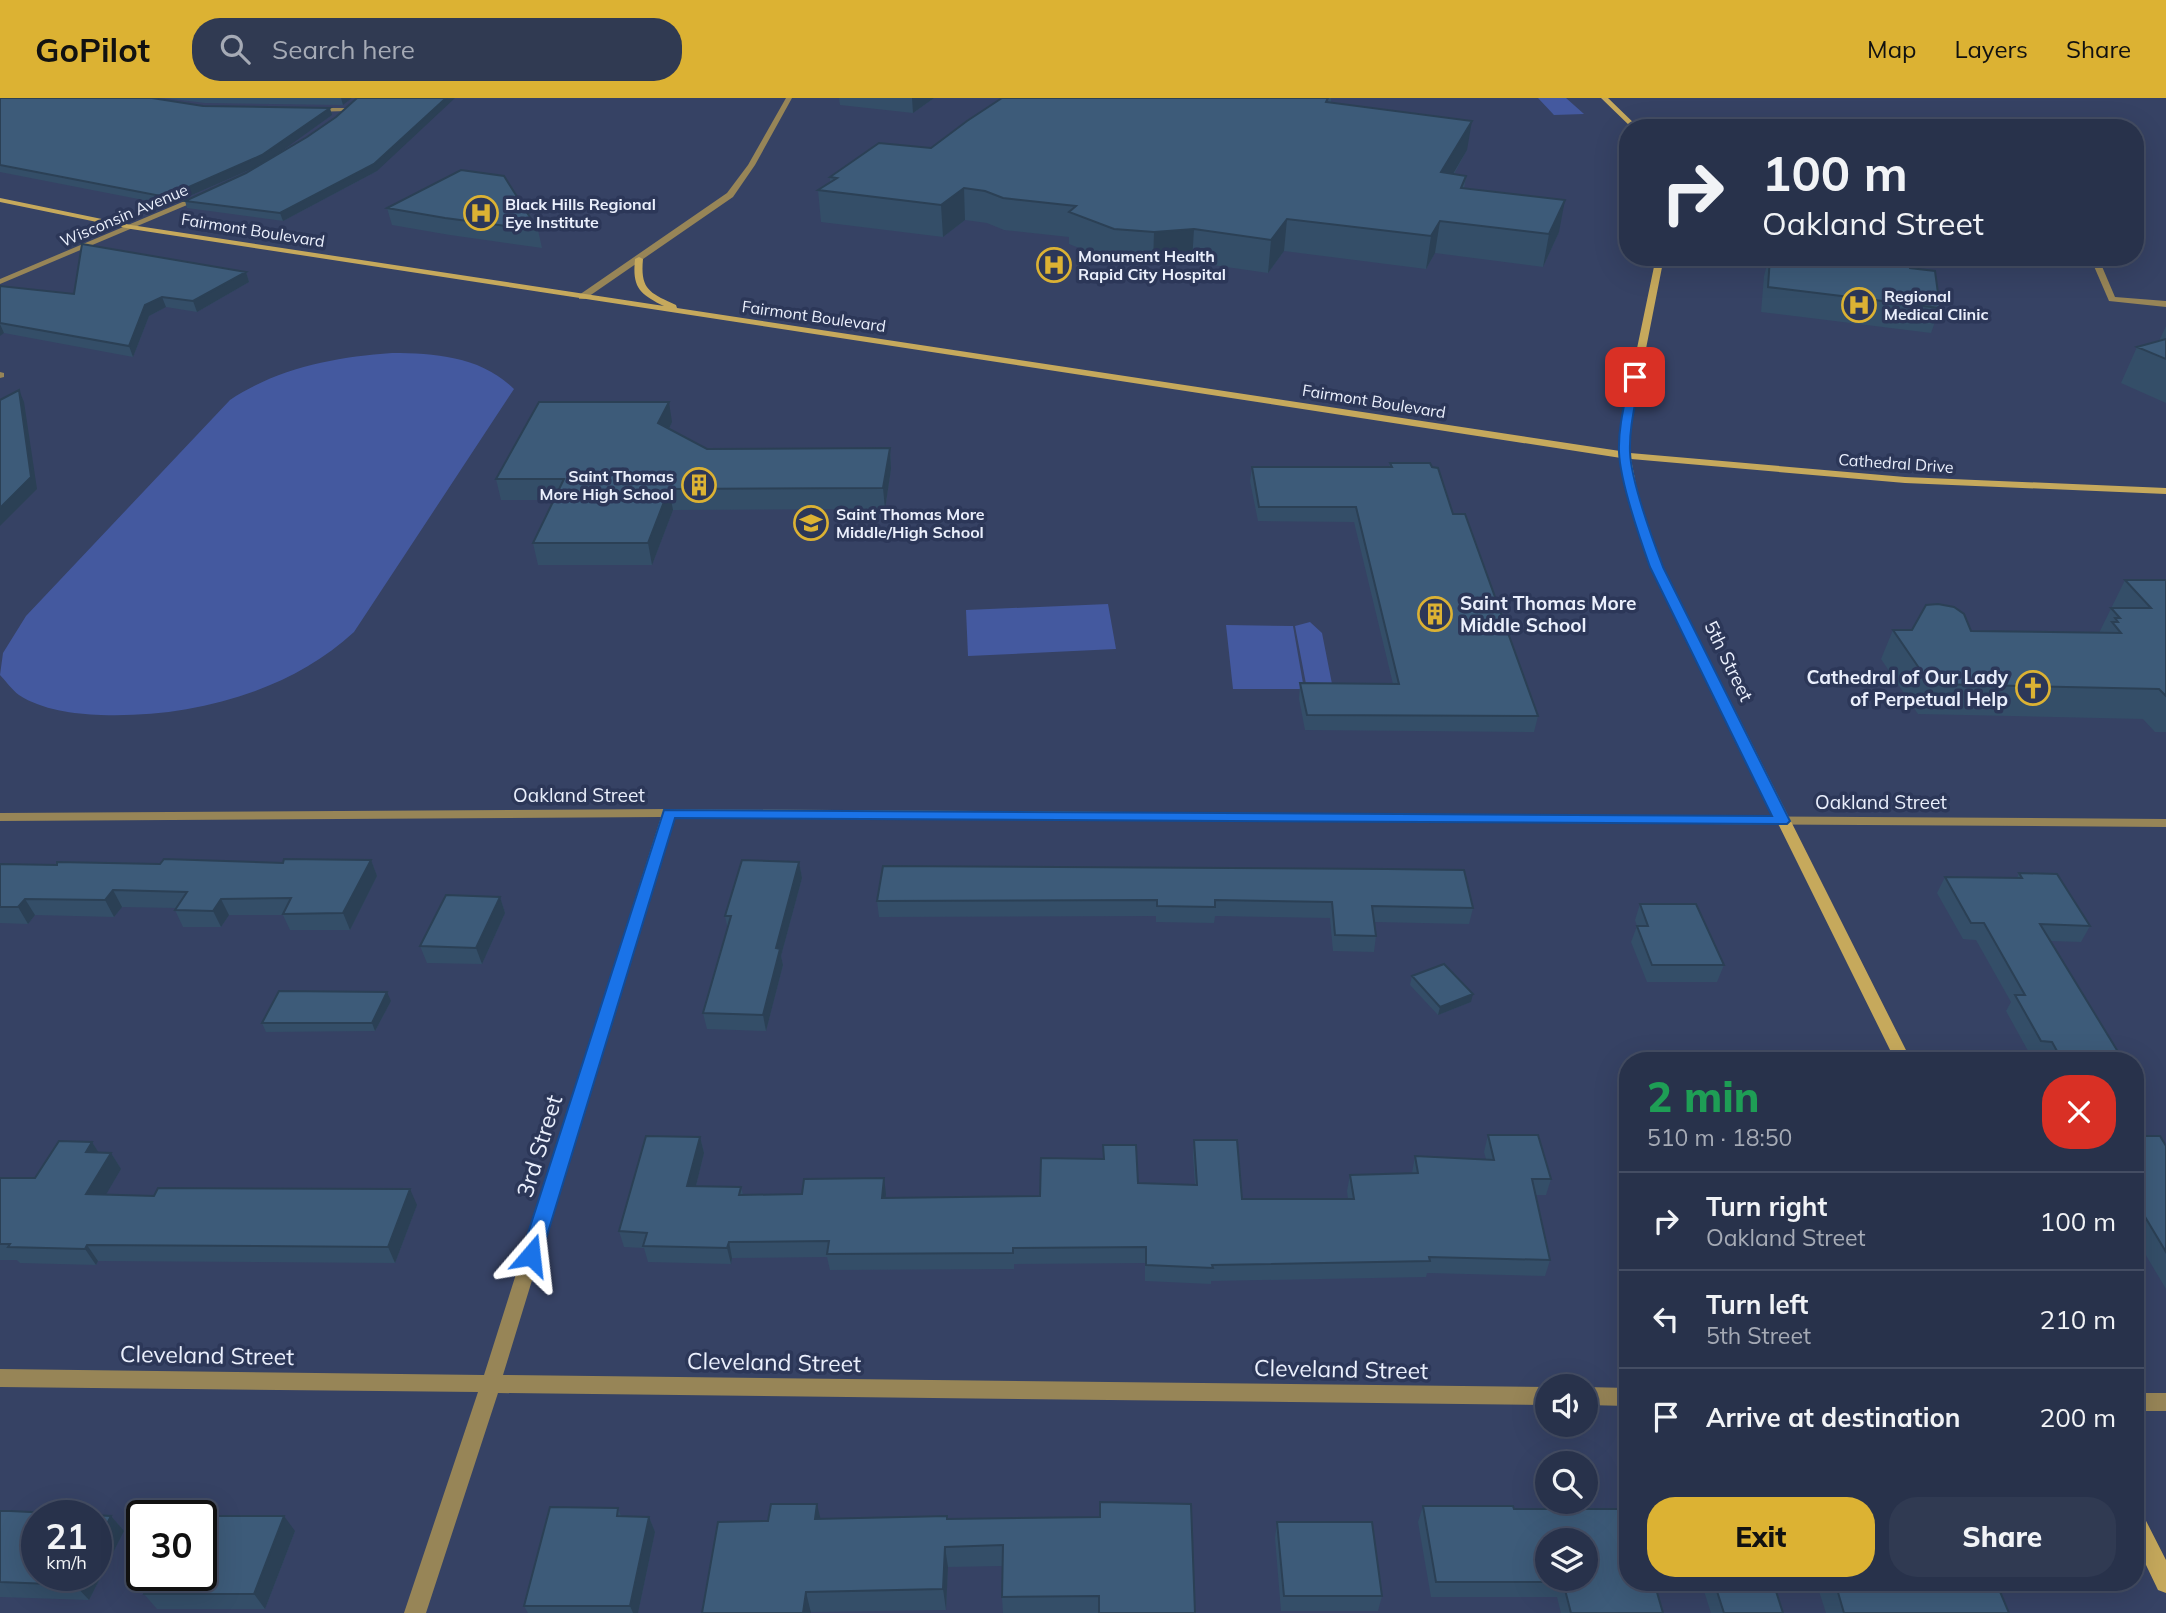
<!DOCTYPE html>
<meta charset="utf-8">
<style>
:root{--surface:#28324b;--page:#303a52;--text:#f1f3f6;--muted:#a5aab5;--line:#444d63;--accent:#dcb233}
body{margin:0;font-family:Mulish,sans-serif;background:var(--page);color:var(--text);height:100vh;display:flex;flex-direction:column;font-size:26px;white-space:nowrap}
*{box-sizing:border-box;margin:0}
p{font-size:23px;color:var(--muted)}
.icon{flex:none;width:38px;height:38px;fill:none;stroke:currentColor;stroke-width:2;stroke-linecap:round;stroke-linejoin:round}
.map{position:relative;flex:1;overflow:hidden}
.panel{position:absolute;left:1619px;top:954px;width:525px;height:539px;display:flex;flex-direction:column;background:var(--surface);border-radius:28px;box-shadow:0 7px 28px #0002,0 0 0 2px var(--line)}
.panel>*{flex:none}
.banner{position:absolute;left:1619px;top:21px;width:525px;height:147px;border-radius:28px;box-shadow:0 7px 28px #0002,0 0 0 2px var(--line);background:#28324b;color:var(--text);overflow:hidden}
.tools{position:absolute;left:1535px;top:1276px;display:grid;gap:14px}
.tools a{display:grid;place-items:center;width:63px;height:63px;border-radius:50%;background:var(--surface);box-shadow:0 7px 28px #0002,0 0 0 2px var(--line);font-size:35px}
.speed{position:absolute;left:21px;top:1402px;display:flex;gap:14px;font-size:35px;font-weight:700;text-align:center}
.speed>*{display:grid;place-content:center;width:91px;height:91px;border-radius:50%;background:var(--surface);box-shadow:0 7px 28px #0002,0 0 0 2px var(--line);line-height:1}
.speed small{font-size:18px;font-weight:400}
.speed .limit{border:4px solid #111;border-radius:10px;background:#fff;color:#111}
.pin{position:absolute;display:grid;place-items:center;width:60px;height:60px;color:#fff;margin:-30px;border-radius:14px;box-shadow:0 4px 10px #0006}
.me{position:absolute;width:77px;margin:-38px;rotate:17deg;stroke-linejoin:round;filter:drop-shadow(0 0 5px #0008)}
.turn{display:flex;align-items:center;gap:24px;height:147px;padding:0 28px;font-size:32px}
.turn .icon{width:91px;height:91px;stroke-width:2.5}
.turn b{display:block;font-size:49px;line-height:60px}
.round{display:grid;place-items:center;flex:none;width:74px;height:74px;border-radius:28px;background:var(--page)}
.headline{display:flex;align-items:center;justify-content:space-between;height:119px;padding:0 28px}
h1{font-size:42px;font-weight:800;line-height:52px;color:#1e9e55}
.cta{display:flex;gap:14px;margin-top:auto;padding:14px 28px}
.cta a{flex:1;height:80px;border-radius:28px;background:var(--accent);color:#111;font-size:28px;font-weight:800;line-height:80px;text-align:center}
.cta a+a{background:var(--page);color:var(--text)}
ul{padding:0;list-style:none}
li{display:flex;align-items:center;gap:21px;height:98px;padding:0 28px;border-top:2px solid var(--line)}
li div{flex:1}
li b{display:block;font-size:26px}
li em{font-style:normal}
header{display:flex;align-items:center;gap:42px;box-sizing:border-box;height:98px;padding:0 35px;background:var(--accent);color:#111}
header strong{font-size:33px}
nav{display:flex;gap:38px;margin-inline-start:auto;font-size:24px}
.search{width:490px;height:63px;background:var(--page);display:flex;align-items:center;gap:18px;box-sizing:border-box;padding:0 24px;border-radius:28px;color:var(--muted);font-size:26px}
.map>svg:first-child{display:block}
.green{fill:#44599f}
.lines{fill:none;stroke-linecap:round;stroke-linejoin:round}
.street{fill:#978557;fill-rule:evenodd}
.secondary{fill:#c6a95c;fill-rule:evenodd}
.wall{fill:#344e68}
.shaded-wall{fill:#2b4055}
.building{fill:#3d5b79;stroke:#2b4055;stroke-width:2;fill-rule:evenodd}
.route{fill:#1a73e8;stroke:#114b97;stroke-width:2}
.labels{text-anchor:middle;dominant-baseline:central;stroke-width:7;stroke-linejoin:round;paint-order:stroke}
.far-poi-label{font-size:16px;font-weight:bold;fill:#eaeffc;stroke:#2c3758;text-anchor:start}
.far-street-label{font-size:16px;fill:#eaeffc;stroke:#2c3758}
.poi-label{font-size:19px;font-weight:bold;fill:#eaeffc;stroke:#2c3758;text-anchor:start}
.street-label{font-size:19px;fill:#eaeffc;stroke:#2c3758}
.near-street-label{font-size:23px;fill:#eaeffc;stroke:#2c3758}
</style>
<header>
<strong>GoPilot</strong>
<div class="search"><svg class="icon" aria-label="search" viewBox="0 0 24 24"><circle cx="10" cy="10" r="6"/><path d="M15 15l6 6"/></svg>Search here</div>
<nav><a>Map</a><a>Layers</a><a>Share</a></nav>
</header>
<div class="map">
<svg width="2166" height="1515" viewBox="0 0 2166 1515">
<rect width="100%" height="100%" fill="#364264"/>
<path class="green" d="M1538,0H1566L1584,16L1554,17Z
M392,255C436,255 482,259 514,291L354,534C288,595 190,620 101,617C74,616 42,612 19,597C12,592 6,583 0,577L3,555L26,518L230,302C278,270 335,259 392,255Z
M1108,506L1116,551L968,558L966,512Z
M1310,524L1322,535L1333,591H1307L1295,528Z
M1226,527L1293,528L1304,591H1233Z"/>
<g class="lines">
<path class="street" d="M786,0H792L755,67L733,99L585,201H579V197L727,95L748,67Z
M345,10L347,13L312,14L309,12L312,10Z
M199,97L206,99L0,186V181Z
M2090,159H2098L2115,199L2166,203V209L2109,203Z
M0,274L4,275V279L0,280Z
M669,711L2166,721V729L674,719L503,1277L1547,1289V1307L498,1295L426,1515H404L478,1294L0,1289V1271L484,1277L661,719L0,723V715Z
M1586,1289L1628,1290V1308L1586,1307Z
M2135,1295H2166V1313H2135Z"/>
<path class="secondary" d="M1601,0H1608L1639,30H1632Z
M0,100L131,127L664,208C640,196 632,190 635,161L639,159L643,161C640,192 650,195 676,207L677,210L1620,353V332L1656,159H1664L1630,332V355L1905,379L2166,390V396L1905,385L1631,361L1639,402L1663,469L1911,962H1895L1651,469L1628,402L1621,360L131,131L0,104Z
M2135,1412L2142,1415L2166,1462V1495L2158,1492L2135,1444Z"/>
</g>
<path class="wall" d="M0,0L203,8L332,17L271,60L377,73L283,123L187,110L185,103L246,75L258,68L169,107L0,74Z
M164,0H352L343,7L205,5Z
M839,0H934L913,15L840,7Z
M1002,0H1331V4L1467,52L1454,76L1466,78L1464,91L1559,134L1543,169L1435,155L1426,171L1284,153L1268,175L1192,164L1153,167L1114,164L1069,146V139L1004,132L987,125L965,122L943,139L821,124L818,92L830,84V79L931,50Z
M387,110L538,132L542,150L450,137L392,127Z
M1769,159H1810L1861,165L1863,159L1910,170L1940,210L1931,235L1761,214L1764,178Z
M246,174L249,184L197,214L166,209L149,218L133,259L4,235L0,238V188L74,196Z
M2166,228V305L2121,285L2137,249L2159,243Z
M672,324L669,331L707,351L890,350L891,371L885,411L673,412L652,467H538L533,445L554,402H501L496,381Z
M1390,365L1453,416L1538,618L1534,634L1305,632L1299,601L1300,585L1393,586L1354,424L1258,423L1250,383L1252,369H1389Z
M2125,482H2166V634H2155L2143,621L1918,616L1881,561L1893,532L2099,535Z
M371,762L377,778L350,832H290L283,817H229L221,829H183L175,812L176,810L122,809L114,819L35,817L28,826L0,825V766L57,767L283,765Z
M799,764L802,780L781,858L783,867L766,933L707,931L703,915L728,832L725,818Z
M883,768L1473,810L1469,826L1375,824L1376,838L1374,854L1333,853L1330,820L1215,818L1214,825L1156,824V818L879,819L877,803Z
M2019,775L2090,828L2081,844L2050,843L2123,962H2043L2042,961L2032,960L2006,913L2011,904L1976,842L1963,841L1937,795L1945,779L2017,780Z
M500,799L505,815L482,866L427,865L420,848Z
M1640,806L1724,867L1717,884H1647L1631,844L1637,828L1635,822Z
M1412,878L1471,904L1438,917L1410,887Z
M391,903L375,933L266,934L262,925Z
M1488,1037L1551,1081L1546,1097H1536L1550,1162L1545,1178L1427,1175L1426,1179L1211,1183V1186L1145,1183V1165L1014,1166V1171L830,1172L827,1159L732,1160L731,1166L648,1164L644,1150L624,1149L619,1133L700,1039L704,1055L696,1088L741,1089L743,1097L802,1096L884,1080L886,1100L1040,1098L1103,1061V1047L1138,1085L1195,1087L1193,1058L1194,1042L1242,1101H1348L1347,1093L1350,1077L1412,1075L1415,1058L1486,1061L1484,1054Z
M2135,1038L2166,1048V1191L2135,1139Z
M92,1044L98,1054L111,1055L121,1071L106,1096L417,1107L395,1165L98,1163L96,1167L20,1165L17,1162H0V1080H35Z
M1423,1408L1514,1411L1663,1515H1561L1557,1499H1431L1418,1424Z
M618,1410L621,1418L649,1419L655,1434L638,1515H528L524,1508Z
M0,1413L111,1418L124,1433L89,1502L0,1499Z
M821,1421H947L1195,1515H1003L1002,1499L1003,1468L948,1469L946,1512L811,1514L768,1423Z
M1277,1424L1382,1498L1378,1513H1281L1275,1440Z
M295,1433L265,1511H157L144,1496Z
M1707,1484H1773L1783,1515H1711L1703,1490Z
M1816,1484H1996L2009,1515H1826Z"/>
<path class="shaded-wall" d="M341,0H352L343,7Z
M446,0H455L377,73L283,123L280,115Z
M912,0H934L913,15Z
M330,10L332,17L265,65L169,107L166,99Z
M1472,23L1467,52L1436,105L1441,74Z
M964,90L965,122L943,139L941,107Z
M1565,102L1559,134L1543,169L1549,136Z
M1287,121L1284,153L1268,175L1271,142Z
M1440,123L1435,155L1426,171L1431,138Z
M1194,131L1192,164L1153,167L1154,134Z
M246,174L249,184L197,214L193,203Z
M162,199L166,209L149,218L133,259L129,248L145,207Z
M0,226L4,235L0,238Z
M19,292L24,304L37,391L0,428V410Z
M669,304L672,324L662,346L658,325Z
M890,350L891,371L885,411L883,390Z
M669,391L673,412L652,467L648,445Z
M371,762L377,778L350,832L343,815Z
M799,764L802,780L781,858L783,867L766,933L763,917L776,850Z
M113,792L122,809L114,819L105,802Z
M500,799L505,815L482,866L476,850Z
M25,801L35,817L28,826L18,809Z
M221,801L229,817L221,829L213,813Z
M387,894L391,903L375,933L372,925Z
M1473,896L1471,904L1438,917L1440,909Z
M700,1039L704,1055L692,1104L687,1088Z
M92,1044L102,1060L86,1054Z
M111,1055L121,1071L97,1112L86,1096Z
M884,1080L886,1096L884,1116L882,1100Z
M410,1091L417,1107L395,1165L388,1149Z
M729,1144L732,1160L731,1166L727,1150Z
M87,1147L98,1163L96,1167L85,1151Z
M817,1406L822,1427L815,1421Z
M111,1418L124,1433L89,1502L75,1487L80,1477H96V1447Z
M284,1418L295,1433L265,1511L254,1496Z
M649,1419L655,1434L638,1515H633L630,1508Z
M945,1449L948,1469L946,1512L943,1491Z
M806,1494L811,1515H803Z"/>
<path class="building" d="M0,0H152L203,8L330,10L262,57L166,99L0,67Z
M357,0H446L374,66L280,115L185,103L246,75L307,39L336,19Z
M1002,0H1328L1326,4L1472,23L1441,74L1466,78L1461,90L1565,102L1549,136L1440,123L1431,138L1287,121L1271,142L1194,131L1154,134L1114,131L1069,114L1076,108L1003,100L985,93L964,90L941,107L818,92L837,80L830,79L879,45L931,50L967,23Z
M461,72L504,78L538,132L445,120L387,110Z
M82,146L246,174L193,203L162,199L145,207L129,248L0,225V188L74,196Z
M1770,159H1810L1864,166L1863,159L1909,164L1910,170L1935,173L1940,210L1768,189Z
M2166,241V261L2137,249Z
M19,292L31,379L0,410V302Z
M539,304H669L658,325L707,351L890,350L883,390L669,391L648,445H533L564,381H496Z
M1390,365H1430L1432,369L1438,370L1453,416H1465L1538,618L1307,617L1300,585L1399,586L1356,409H1259L1252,369H1392Z
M2125,482H2166V598L2159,591L1930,586L1893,532H1912L1926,507L1938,506L1954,509L1964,516L1971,533L2121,535L2112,524H2118L2115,520H2120L2111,510H2151Z
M164,761L283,765L284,761L371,762L343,815L283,816L291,800L221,801L213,813L175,812L187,794L113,792L105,802L25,801L18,809H0V766L57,767V764L160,766Z
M742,762L799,764L776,850L780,851L763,917L703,915L731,818H725Z
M883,768L1387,771L1464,772L1473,810L1372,808L1376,838L1335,837L1332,804L1215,802V809L1157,808V802L877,803Z
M2019,775L2057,776L2090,828L2040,826L2123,962H2062L2052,944L2041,943L2015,897H2025L1984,825H1971L1945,779L2022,780Z
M446,797L500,799L476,850L420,848Z
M1640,806H1696L1724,867H1652L1637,828H1648Z
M1444,866L1473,896L1440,909L1412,878Z
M279,893L387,894L372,925H262Z
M1488,1037H1538L1551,1081H1532L1550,1162L1429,1159L1430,1163L1212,1167L1213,1170L1146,1167V1149L1013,1150V1155L827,1156L829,1143L729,1144L727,1150L643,1148L647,1135L619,1133L646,1038L700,1039L687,1088L741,1089L739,1097L802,1096L804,1081L884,1080L882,1100L1040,1098L1041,1060L1104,1061L1103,1047H1136L1138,1085L1197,1087L1194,1042H1237L1242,1101H1354L1350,1077L1418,1075L1415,1058L1494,1062Z
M2135,1038H2160L2166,1048V1154L2135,1102V1099H2140L2135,1090Z
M59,1043L92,1044L86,1054L111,1055L86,1096L154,1098L158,1090L410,1091L388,1149L87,1147L85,1151L8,1149L10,1146H0V1080H35Z
M1100,1404L1191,1406L1195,1515H1099V1498L1002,1499L1003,1447L945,1449L943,1491L806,1494L803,1515H702L718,1424L768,1423L771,1406H817L815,1421L947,1418V1421L1100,1419Z
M1423,1408H1513L1514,1411H1628V1484H1654L1663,1515H1571L1563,1484H1436ZM1547,1442H1586V1480H1547Z
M550,1409L618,1410L617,1418L649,1419L630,1508H524Z
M0,1413H10L111,1418L96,1447V1418H37V1477H80L75,1487L0,1484Z
M201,1418H284L254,1496H144L152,1477H201Z
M1277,1424H1372L1382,1498H1284Z
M1714,1484H1773L1783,1515H1724Z
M1835,1484H1996L2009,1515H1844Z"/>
<path class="route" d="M1635,276L1640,279C1636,304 1629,329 1630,354C1631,384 1652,440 1663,469L1790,723L1787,726L675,720L541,1157L538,1163L531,1166L524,1163L521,1157L664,712L1772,718L1650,469C1640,441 1620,383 1619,354C1618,329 1625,304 1630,279Z"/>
<defs>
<g id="hospital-ring" transform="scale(1.75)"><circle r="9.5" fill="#2c3758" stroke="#dcb233" stroke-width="1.5"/><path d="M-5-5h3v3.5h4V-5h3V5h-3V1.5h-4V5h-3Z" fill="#dcb233"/></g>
<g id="building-ring" transform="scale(1.75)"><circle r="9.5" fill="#2c3758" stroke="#dcb233" stroke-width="1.5"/><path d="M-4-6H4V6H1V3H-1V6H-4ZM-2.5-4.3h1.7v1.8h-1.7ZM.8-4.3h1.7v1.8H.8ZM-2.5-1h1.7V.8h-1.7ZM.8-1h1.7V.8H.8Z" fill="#dcb233"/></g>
<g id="school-ring" transform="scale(1.75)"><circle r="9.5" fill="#2c3758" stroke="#dcb233" stroke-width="1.5"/><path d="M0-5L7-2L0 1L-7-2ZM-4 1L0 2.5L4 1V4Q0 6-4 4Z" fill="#dcb233"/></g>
<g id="church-ring" transform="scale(1.75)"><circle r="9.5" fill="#2c3758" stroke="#dcb233" stroke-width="1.5"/><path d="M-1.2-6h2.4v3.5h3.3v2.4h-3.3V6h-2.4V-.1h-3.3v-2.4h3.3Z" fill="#dcb233"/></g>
</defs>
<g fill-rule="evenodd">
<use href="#hospital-ring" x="481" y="115"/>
<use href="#hospital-ring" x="1054" y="167"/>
<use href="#hospital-ring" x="1859" y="207"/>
<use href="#building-ring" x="699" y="387"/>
<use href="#school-ring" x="811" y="425"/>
<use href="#building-ring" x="1435" y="516"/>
<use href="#church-ring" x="2033" y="590"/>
</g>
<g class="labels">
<g class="far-poi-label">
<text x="505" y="106">Black Hills Regional<tspan x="505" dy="18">Eye Institute</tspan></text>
<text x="1078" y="158">Monument Health<tspan x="1078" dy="18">Rapid City Hospital</tspan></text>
<text x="1884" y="198">Regional<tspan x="1884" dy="18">Medical Clinic</tspan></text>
<text x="674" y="378" text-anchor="end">Saint Thomas<tspan x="674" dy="18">More High School</tspan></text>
<text x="836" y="416">Saint Thomas More<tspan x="836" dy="18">Middle/High School</tspan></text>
</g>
<g class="far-street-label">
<text transform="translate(124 117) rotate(-23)">Wisconsin Avenue</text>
<text transform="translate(253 132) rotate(9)">Fairmont Boulevard</text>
<text transform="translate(814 218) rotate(8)">Fairmont Boulevard</text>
<text transform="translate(1374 303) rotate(9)">Fairmont Boulevard</text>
<text transform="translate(1896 365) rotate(4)">Cathedral Drive</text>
</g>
<g class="poi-label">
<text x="1460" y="505">Saint Thomas More<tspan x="1460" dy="22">Middle School</tspan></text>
<text x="2008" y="579" text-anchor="end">Cathedral of Our Lady<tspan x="2008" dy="22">of Perpetual Help</tspan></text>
</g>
<g class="street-label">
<text transform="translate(1729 563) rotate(64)">5th Street</text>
<text x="579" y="697">Oakland Street</text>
<text x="1881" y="704">Oakland Street</text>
</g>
<g class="near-street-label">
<text transform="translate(539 1048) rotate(-73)">3rd Street</text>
<text transform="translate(207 1257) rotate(1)">Cleveland Street</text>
<text transform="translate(774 1264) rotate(1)">Cleveland Street</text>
<text transform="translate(1341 1271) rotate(1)">Cleveland Street</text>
</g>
</g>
</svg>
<div class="tools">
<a><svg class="icon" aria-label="sound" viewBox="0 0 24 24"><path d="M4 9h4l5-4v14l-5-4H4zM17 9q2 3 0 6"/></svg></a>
<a><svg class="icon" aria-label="search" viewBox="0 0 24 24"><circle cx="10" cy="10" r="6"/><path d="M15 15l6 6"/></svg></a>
<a><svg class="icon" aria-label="layers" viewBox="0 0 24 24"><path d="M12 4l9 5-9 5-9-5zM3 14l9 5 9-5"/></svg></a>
</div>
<div class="speed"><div>21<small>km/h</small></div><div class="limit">30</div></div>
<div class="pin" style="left:1635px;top:279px;background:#d93025"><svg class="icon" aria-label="arrive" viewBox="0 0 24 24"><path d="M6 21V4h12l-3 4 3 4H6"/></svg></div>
<svg class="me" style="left:531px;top:1157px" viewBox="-20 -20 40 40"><path d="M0-17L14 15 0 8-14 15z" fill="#1a73e8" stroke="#fff" stroke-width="4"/></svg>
<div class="banner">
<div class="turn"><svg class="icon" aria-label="right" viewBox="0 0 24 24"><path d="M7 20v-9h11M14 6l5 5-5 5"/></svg><div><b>100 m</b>Oakland Street</div></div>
</div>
<section class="panel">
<div class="headline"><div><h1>2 min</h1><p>510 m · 18:50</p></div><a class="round" style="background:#d93025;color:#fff"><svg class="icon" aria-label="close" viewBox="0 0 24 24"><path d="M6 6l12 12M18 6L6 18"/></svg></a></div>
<ul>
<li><svg class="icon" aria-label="right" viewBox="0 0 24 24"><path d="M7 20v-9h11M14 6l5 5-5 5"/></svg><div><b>Turn right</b><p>Oakland Street</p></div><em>100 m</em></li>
<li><svg class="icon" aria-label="left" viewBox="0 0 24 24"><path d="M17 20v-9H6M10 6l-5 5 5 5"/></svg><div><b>Turn left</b><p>5th Street</p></div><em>210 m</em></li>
<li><svg class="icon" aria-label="arrive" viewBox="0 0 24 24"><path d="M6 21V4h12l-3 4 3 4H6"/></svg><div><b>Arrive at destination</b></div><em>200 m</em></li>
</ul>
<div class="cta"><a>Exit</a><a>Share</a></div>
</section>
</div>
